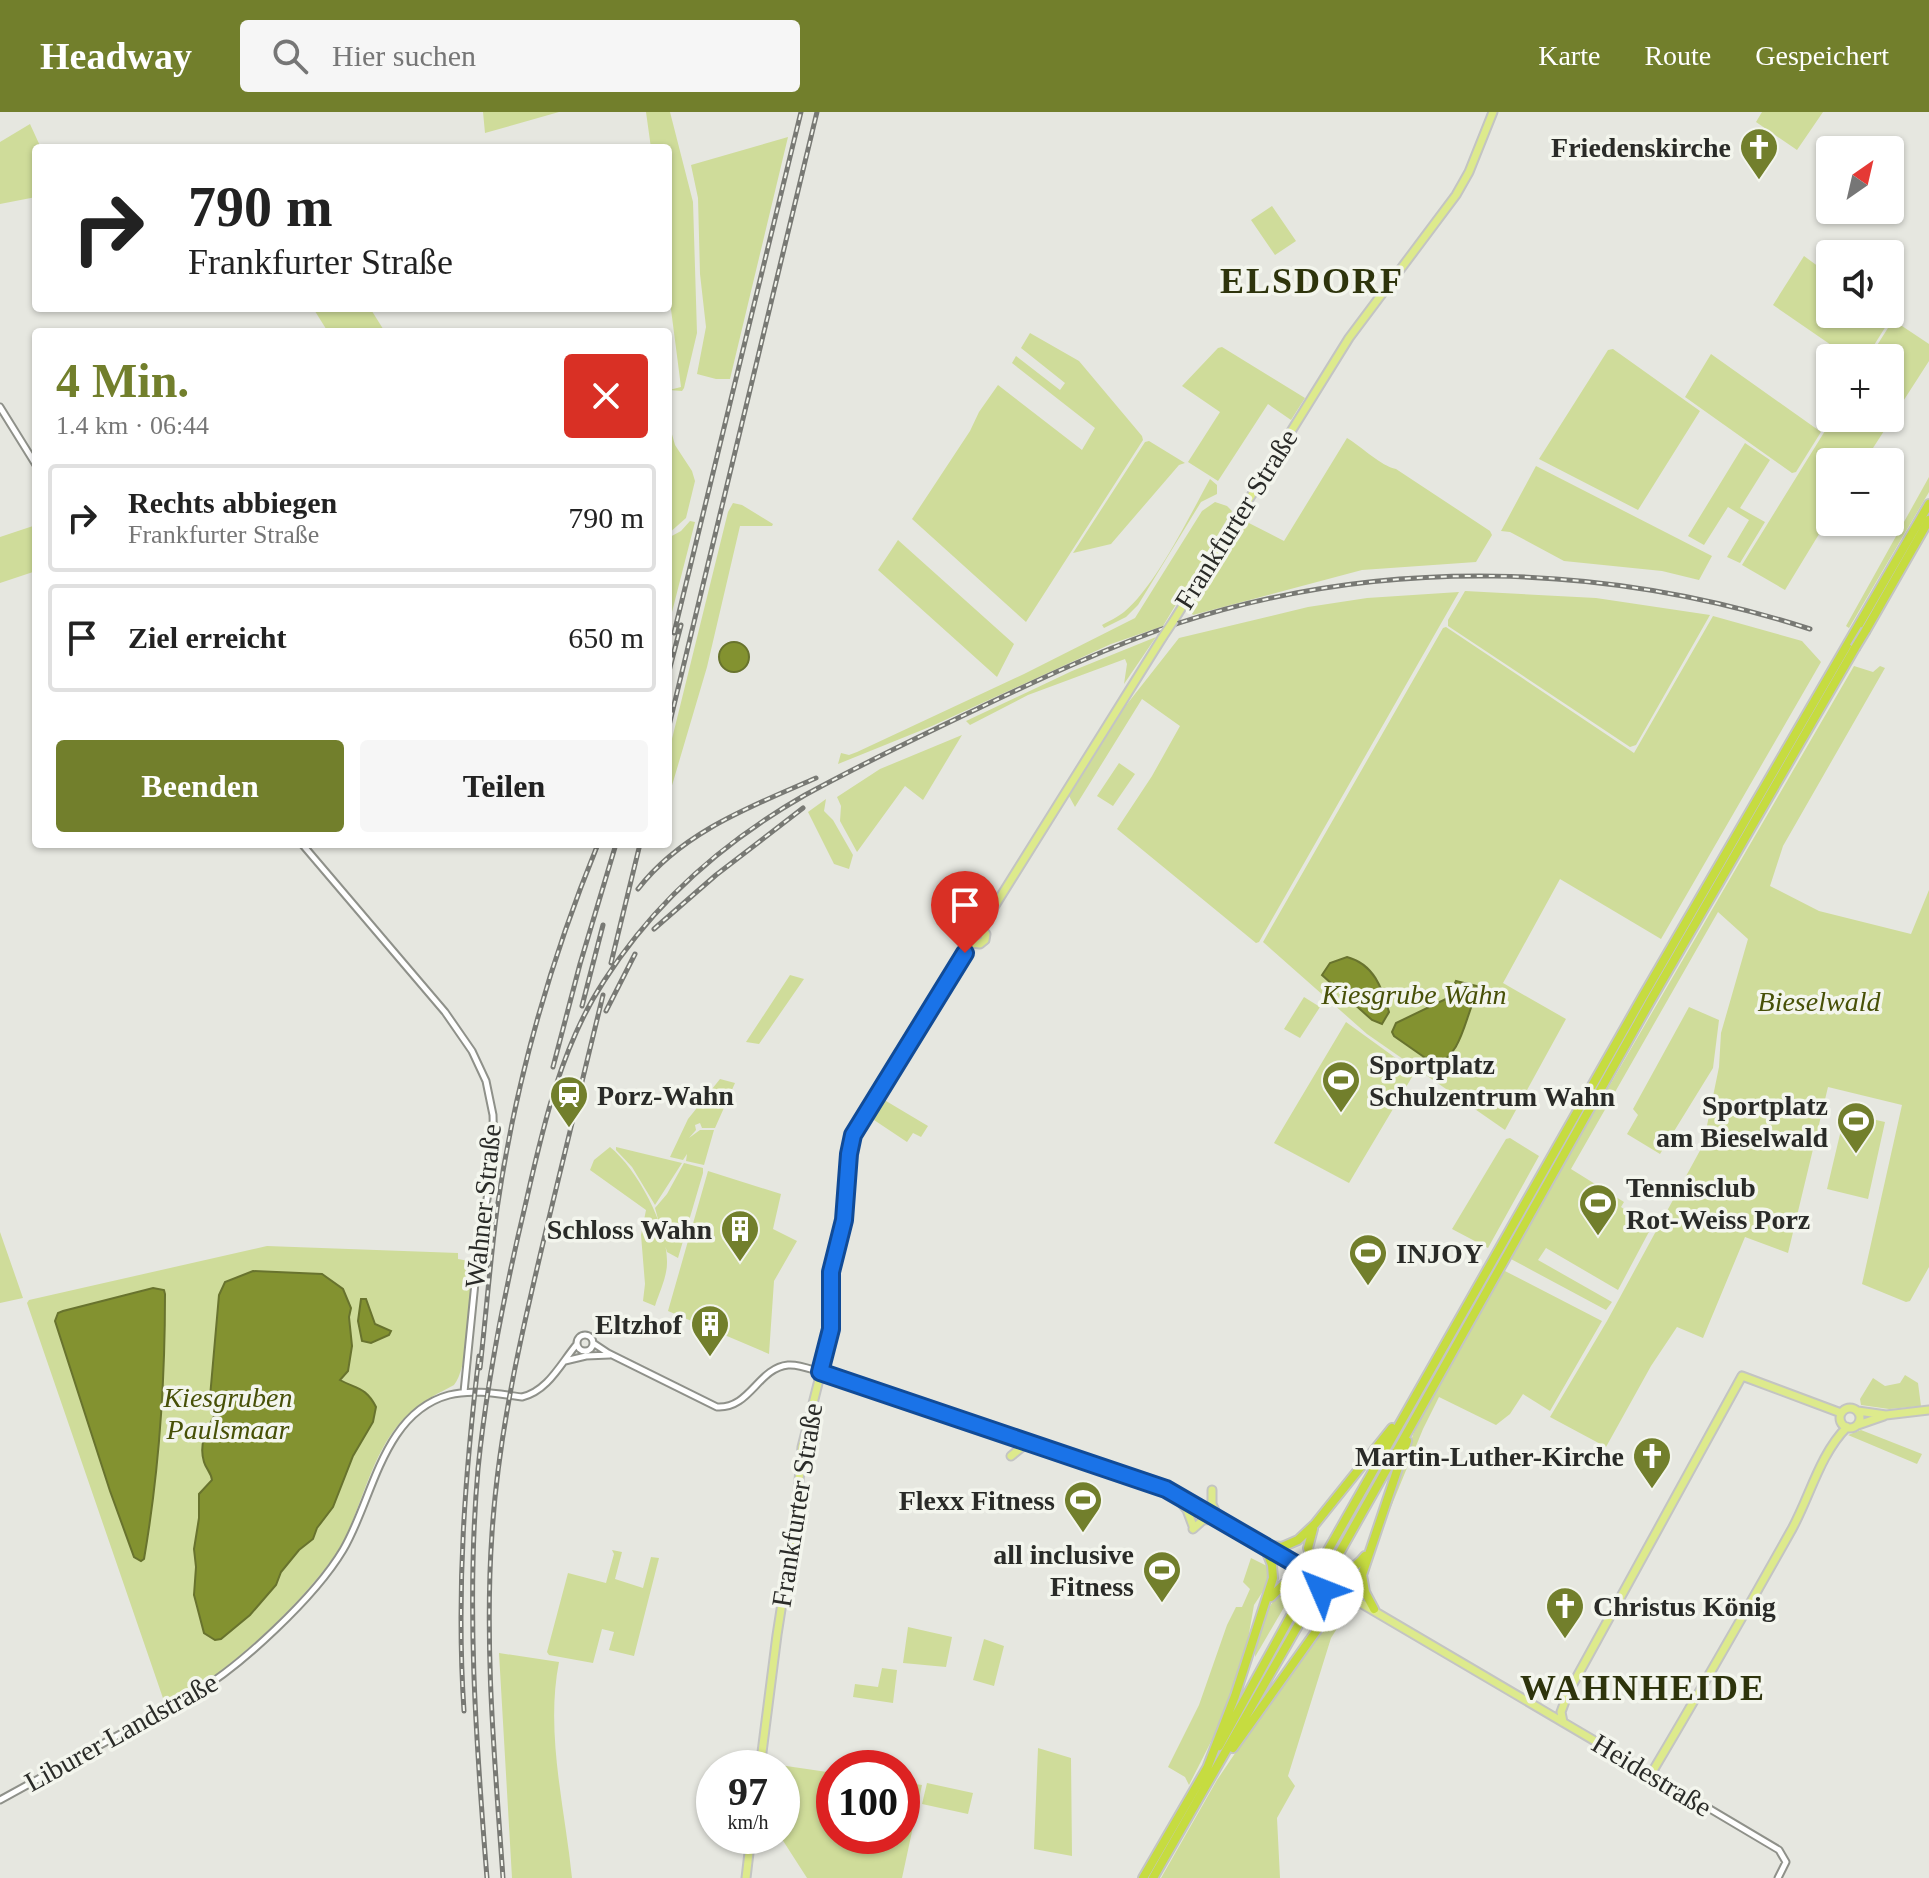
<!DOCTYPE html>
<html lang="de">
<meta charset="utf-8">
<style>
:root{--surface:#fff;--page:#f6f6f6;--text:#222;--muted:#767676;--line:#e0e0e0;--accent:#727f2c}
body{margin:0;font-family:"Times New Roman",serif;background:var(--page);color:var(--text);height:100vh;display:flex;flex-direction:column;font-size:30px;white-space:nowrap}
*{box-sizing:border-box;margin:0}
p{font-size:26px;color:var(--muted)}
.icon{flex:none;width:44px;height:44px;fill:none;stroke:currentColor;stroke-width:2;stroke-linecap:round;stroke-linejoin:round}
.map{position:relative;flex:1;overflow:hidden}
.panel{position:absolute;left:32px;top:216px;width:640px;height:520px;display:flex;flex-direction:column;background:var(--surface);border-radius:8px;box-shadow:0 2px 6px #0004}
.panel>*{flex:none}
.guide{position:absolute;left:32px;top:32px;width:640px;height:168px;border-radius:8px;box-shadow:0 2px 6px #0004;background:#fff;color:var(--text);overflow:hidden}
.needle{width:52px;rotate:34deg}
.tools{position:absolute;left:1816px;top:24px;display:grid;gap:16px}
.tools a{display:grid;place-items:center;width:88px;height:88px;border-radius:8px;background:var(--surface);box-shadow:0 2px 6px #0004;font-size:40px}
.speed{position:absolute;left:696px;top:1638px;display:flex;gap:16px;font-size:40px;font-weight:700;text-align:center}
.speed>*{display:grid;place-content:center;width:104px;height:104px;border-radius:50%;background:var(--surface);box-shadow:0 2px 6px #0004;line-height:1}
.speed small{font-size:20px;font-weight:400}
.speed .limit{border:12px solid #d22;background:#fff;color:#111}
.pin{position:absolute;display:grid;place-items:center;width:68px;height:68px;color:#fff;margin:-82px -34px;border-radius:50% 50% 50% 0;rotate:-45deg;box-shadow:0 0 8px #0007}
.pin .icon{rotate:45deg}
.me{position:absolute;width:88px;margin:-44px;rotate:314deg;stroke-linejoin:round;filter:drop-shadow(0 0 6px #0008)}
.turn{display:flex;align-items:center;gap:28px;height:168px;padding:0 24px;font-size:36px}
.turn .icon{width:104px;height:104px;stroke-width:2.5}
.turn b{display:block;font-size:56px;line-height:68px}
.round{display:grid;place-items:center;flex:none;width:84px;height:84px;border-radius:8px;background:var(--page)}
.summary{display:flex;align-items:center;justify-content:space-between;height:136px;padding:0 24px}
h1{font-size:48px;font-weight:800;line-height:60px;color:var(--accent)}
.button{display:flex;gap:16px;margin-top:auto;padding:16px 24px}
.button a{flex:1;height:92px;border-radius:8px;background:var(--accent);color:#fff;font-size:32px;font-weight:800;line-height:92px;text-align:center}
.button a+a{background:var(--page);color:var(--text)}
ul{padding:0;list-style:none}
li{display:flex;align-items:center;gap:24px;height:108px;margin:0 16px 12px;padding:0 8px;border:4px solid var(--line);border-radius:8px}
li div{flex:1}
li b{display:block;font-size:30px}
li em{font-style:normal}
header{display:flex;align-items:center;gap:48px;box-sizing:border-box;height:112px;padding:0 40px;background:var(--accent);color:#fff}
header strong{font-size:38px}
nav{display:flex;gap:44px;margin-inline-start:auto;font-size:28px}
.search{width:560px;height:72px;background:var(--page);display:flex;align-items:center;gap:20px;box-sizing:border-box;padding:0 28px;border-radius:8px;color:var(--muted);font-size:30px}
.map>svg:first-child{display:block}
.green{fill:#cfdc9a}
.water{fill:#839230;stroke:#68732e;stroke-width:2}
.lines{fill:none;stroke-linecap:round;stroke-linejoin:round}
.minor-casing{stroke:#8f918a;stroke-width:9}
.major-casing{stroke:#c3c4c3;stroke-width:11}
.highway-casing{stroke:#c3c4c3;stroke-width:12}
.minor{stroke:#fff;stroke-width:5}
.major{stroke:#ddea8c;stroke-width:7}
.highway{stroke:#c6dc40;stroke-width:8}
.rail-casing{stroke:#787974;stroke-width:5}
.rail{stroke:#f3f5ed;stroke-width:2;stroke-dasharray:6;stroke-linecap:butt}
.major-bridge-casing{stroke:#c3c4c3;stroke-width:11;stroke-linecap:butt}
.highway-bridge-casing{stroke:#c3c4c3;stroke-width:12;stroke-linecap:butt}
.major-bridge{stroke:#ddea8c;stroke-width:7}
.highway-bridge{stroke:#c6dc40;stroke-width:8}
.route-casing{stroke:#114b97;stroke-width:20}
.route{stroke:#1a73e8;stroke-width:14}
.labels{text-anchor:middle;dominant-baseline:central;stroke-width:7;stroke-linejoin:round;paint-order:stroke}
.poi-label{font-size:28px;font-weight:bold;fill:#2a2b28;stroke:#f3f5ed;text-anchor:end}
.street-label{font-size:28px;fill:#2a2b28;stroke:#f3f5ed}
.park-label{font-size:28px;font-style:italic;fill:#475007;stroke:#f3f5ed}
.district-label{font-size:36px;font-weight:bold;letter-spacing:2px;fill:#2e340c;stroke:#f3f5ed}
</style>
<header>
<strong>Headway</strong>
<div class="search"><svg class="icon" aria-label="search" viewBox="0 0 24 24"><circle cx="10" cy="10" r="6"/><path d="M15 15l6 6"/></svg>Hier suchen</div>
<nav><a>Karte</a><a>Route</a><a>Gespeichert</a></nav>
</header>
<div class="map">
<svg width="1929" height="1766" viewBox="0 0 1929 1766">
<rect width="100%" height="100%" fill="#e6e7e0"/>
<path class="green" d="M483,0H559L485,21Z
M646,0H670L693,90L697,221L684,276L682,279L669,278L681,275L668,174V36H651Z
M1762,0H1823L1797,38L1756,10Z
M30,12L41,36H36V85L0,92V30Z
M788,25L730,267H716L697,262L706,215L700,162L698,86L691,53Z
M1272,94L1296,129L1275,143L1251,108Z
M1804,144L1830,163V202H1885L1891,206L1866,246H1850L1773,193Z
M313,196H370L385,220H328Z
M1893,208L1929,232V249L1864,350H1830V404L1785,478L1742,453L1833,306H1890V246H1869Z
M1030,221L1079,249L1142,324L1143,328L1026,510L912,407L970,319L979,300L998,273L1082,338L1095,316L1012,251L1016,244L1060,278L1065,271L1021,236Z
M1222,235L1305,286L1291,308L1268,292L1218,369L1188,350L1220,300L1182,274L1218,236Z
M1613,237L1700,299L1638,398L1539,347L1608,238Z
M1711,242L1821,320L1796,360L1792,361L1685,285Z
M668,308L675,333L692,359L695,369L686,406L668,422Z
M1347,326C1362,335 1381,354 1396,357L1490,419L1492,423L1476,450L1362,458L1193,503L1188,496L1241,407L1284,429Z
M1149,329L1185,351L1179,353L1111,432L1073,441L1145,330Z
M1745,331L1770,348L1740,396L1765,410L1740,451L1727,445L1749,408L1728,395L1704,433L1688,424Z
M1536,354L1712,444L1699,468L1662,459L1564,449L1510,420L1501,419Z
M1929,365V380L1849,516L1846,514Z
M1210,367L1217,373V382L1201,390L1138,493L1126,505L1104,516L1102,513C1109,509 1118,505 1124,500C1155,475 1190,403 1210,367Z
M1215,390L1227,394L1232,399L1163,514L1111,532L932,614L838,652L841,641L849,643L857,640L1024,562L1135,506L1202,399Z
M733,391L742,393L773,412L772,414H740L707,555L668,687V643L728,400Z
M690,409L695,410L672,500L668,495V426L681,419Z
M36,413V459L0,471V425Z
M898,428L1014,532L997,565L878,458Z
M1465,479L1596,486L1710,503L1636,633L1630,635L1448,514V508Z
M1459,480L1259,830L1256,831L1117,717L1152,664L1180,614L1142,587L1075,695L1069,684L1120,601L1179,526L1308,495L1367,486Z
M1713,504L1802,529L1821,550L1661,827L1560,767L1503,871L1566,907L1505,1018L1367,922L1263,830L1443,516L1446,515L1634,641Z
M1156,525L1124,572L1127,552L1125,547L1028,583L970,613L966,609L1072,559Z
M1854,554L1873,560L1880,554L1885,556L1783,734L1770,774L1819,799L1911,822L1929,778V1155L1910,1189L1906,1190L1862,1172L1902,993L1828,975L1788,1141L1745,1125L1703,1226L1677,1215L1651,1254L1606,1335L1550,1305L1607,1209L1703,1033L1719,955L1721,921L1748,827L1718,800L1571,1057L1624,1090L1621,1095L1651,1116L1618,1178L1546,1136L1538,1148L1612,1190L1606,1198L1509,1146Z
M962,623L923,688L905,674L857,740L840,709L841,694L837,685L880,657Z
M1119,651L1135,662L1113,694L1097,684Z
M826,687L824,699L833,708L853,743L849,757L834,752L808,700Z
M790,863L804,867L759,932L746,930Z
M1304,885L1320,895L1300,926L1284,917Z
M1689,895L1719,908L1713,956L1660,1042L1627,1022L1638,1003L1633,997Z
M1346,910L1415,960L1349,1071L1274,1031Z
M720,967L735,971L715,1016H702L700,1011L695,1013L696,1018L689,1026L700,1018H714L704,1053L686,1049L687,1042L683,1048L670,1045L688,1007Z
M881,986L928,1014L921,1025L913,1021L907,1030L871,1006V1002Z
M1845,1001L1885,1010L1868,1087L1827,1077Z
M1510,1026L1539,1044L1488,1136L1452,1117L1506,1027Z
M610,1035C638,1058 668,1115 667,1151C667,1165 659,1181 655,1194L643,1189L645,1172L641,1123L646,1098L590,1058L594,1048Z
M616,1035L682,1051L655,1093L632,1055L616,1038Z
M684,1051L703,1056V1061L678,1146L667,1140L655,1096L667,1082Z
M708,1059L781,1082L773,1117L797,1129L774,1169L769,1242L668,1199Z
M0,1120L23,1186L0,1191Z
M267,1134L458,1141V1147L474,1150C472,1175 469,1256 454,1273C439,1281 424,1288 412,1299C374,1331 365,1386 344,1428C320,1476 215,1576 165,1592L27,1191L29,1188Z
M1503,1158L1602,1209L1550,1299L1523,1282L1510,1302L1496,1313L1439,1285L1423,1317L1379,1424L1365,1472L1367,1452L1414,1320Z
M1905,1263L1918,1271L1921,1294L1889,1297L1861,1293L1860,1287L1873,1266L1885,1274L1900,1271Z
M1861,1318L1922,1342L1917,1352L1848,1323Z
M612,1438L622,1440L615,1467L643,1476L651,1445L659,1446L634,1544L609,1538L614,1520L602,1517L593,1551L549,1543L547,1540L568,1461L606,1471L614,1442Z
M1251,1446L1269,1455V1470L1254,1493L1245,1544L1221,1610L1189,1673L1185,1665L1168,1655L1199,1593L1227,1513L1236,1495H1242L1250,1477L1243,1470Z
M1297,1473L1255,1545C1255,1519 1269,1480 1297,1473Z
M1347,1494L1350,1496L1331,1526L1288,1664L1295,1674L1277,1706L1280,1766H1161L1217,1668L1319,1517L1332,1503Z
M908,1515L952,1525L946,1555L903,1551Z
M984,1527L1004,1534L994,1574L973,1568Z
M499,1541L559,1550C545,1621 565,1696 572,1766H512Z
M882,1556L897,1558L893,1591L853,1585L855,1572L878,1575Z
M1038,1636L1071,1646L1072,1744L1034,1737Z
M766,1651L834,1661V1724H902V1670L922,1673L902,1766H807L780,1724L782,1656H765Z
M927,1671L973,1681L968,1702L922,1692Z"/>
<path class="water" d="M719 545a15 15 0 1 1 30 0a15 15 0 1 1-30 0Z
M1347,845C1374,852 1382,876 1389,900L1382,912L1372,908L1322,863L1330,851Z
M1456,869L1477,874L1478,880C1465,901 1463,946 1434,952L1394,924L1392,920L1396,911L1448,886Z
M253,1159L322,1162L343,1177L351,1196L349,1205L352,1234L348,1259L340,1268C356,1277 366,1275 376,1295L373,1310L353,1344L333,1395L317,1416L313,1427L299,1438L281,1460L276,1473L250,1503L221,1527L215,1528L204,1521L194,1483L196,1455L194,1437L199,1406V1382L212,1368C211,1360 206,1357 204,1350C198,1331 208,1315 217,1299L210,1285L219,1183L225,1170Z
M153,1176L164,1178L165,1182C165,1270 159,1360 144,1447L141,1449L134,1445L110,1379L55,1209L58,1201L63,1199Z
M361,1187H366L375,1212L391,1219L389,1223L371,1231L362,1229L358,1209Z"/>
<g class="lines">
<g class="minor-casing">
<path id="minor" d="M0,295L36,353
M302,732L445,900L472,939L486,969L493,1003L494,1045L478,1141L464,1280
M577 1231a8 8 0 1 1 16 0a8 8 0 1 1-16 0Z
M593,1231L608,1241L717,1295C750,1297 758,1256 788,1253C799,1252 810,1257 820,1260
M565,1249L586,1244L610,1243
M1651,1662L1779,1738L1786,1750L1778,1766
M0,1688L195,1581C241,1554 315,1485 343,1438C373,1388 382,1301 449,1283C472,1277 499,1282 522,1285C548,1279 561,1251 577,1232"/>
</g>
<g class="major-casing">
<path id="major" d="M1174,508L1349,226L1456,83L1469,60L1493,0
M981,816L1162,526
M972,831L980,832L985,828L986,822L981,816
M972,831L969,827L970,819L976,815L981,816
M820,1260L1170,1379L1651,1662C1699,1581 1746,1499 1792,1417C1810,1384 1820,1342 1847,1315
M1840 1306a10 10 0 1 1 20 0a10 10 0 1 1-20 0Z
M1858,1299L1886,1303L1929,1298
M1858,1313L1884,1304
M1011,1344L1022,1335L1033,1332
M1212,1378V1392L1218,1405
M1177,1386L1187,1398L1193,1414
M1193,1417L1203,1408L1217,1407
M1563,1610L1561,1600L1568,1581L1742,1264L1841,1301
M760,1656L777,1523L796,1402L802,1335L828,1232L831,1160L844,1108L851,1030L864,1003L972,831
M746,1766L751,1724"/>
</g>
<g class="highway-casing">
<path id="highway" d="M1866,518L1929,408
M1327,1440L1643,884L1929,392
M1336,1447L1651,888L1855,536
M1271,1485L1285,1471L1317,1464L1308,1436L1313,1417
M1374,1497L1365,1480L1362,1463L1407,1329
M1321,1508L1325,1491L1318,1465C1337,1462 1352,1461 1365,1444
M1219,1634L1299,1489
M1233,1636L1327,1504L1335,1496L1358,1488
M1206,1659L1235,1584L1273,1466L1272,1453L1264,1433L1282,1435L1298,1428L1315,1412L1392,1316
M1143,1766L1207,1656
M1153,1766L1308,1496"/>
</g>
<use href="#minor" class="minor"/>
<use href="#major" class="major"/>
<use href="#highway" class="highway"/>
<g class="rail-casing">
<path id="rail" d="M674,521L801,0
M668,563L681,513
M668,618L817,0
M638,777C682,720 752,694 816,666
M654,817L716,763L803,696
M611,851L640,732
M582,894L603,813
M606,899L635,842
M553,955L580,852L616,732
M480,1256C486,1203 490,1150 497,1097C515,972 550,849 598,732
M464,1599C456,1479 465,1362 479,1244
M487,1766C476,1630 466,1493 478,1357C487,1266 505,1178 526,1090C543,1015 561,934 604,869C655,789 723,730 805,683C862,652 920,624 979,596C1044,565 1110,534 1179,511C1384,444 1606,451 1810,517
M503,1766C495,1651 484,1536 492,1421C499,1314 524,1210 549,1106C567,1032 585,957 603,883"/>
</g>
<use href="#rail" class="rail"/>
<g class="major-bridge-casing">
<path id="major-bridge" d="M1162,526L1174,508"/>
</g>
<g class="highway-bridge-casing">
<path id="highway-bridge" d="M1855,536L1866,518
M1299,1489L1327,1440
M1308,1496L1336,1447"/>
</g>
<use href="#major-bridge" class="major-bridge"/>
<use href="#highway-bridge" class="highway-bridge"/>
</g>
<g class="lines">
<g class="route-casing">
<path id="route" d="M965,841L853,1023L849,1042L844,1108L831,1160V1217L820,1260L1166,1377L1318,1465L1322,1478"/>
</g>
<use href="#route" class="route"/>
</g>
<defs>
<g id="church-pin" transform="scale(2)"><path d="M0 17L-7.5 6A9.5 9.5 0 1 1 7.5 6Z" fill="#727f2c" stroke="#f3f5ed"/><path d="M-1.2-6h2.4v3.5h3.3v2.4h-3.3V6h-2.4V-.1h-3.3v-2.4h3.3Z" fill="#fff"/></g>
<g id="stadium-pin" transform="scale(2)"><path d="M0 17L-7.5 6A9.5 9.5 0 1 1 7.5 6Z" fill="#727f2c" stroke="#f3f5ed"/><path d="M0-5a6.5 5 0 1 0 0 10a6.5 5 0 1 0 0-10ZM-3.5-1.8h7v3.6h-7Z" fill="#fff"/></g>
<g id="station-pin" transform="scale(2)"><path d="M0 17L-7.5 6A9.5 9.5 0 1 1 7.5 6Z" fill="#727f2c" stroke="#f3f5ed"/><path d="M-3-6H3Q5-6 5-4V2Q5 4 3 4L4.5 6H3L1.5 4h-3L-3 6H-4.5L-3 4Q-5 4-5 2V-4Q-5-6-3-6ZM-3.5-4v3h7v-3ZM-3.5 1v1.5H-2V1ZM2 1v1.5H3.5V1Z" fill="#fff"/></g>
<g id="building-pin" transform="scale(2)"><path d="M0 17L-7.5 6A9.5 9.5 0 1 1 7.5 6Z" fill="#727f2c" stroke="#f3f5ed"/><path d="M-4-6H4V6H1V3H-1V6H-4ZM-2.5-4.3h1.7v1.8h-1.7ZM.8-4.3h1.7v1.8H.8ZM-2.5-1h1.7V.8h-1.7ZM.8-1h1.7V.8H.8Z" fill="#fff"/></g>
</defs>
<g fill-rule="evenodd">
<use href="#church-pin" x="1759" y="35"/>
<use href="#stadium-pin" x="1341" y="968"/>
<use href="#station-pin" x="569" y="983"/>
<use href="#stadium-pin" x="1856" y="1009"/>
<use href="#stadium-pin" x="1598" y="1091"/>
<use href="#building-pin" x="740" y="1117"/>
<use href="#stadium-pin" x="1368" y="1141"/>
<use href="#building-pin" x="710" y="1212"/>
<use href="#church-pin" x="1652" y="1344"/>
<use href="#stadium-pin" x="1083" y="1388"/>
<use href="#stadium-pin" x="1162" y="1458"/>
<use href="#church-pin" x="1565" y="1494"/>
</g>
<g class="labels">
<g class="poi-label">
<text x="1731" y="35">Friedenskirche</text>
<text x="1369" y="952" text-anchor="start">Sportplatz<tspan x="1369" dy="32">Schulzentrum Wahn</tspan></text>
<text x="597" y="983" text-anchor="start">Porz-Wahn</text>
<text x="1828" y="993">Sportplatz<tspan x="1828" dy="32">am Bieselwald</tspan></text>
<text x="1626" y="1075" text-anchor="start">Tennisclub<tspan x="1626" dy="32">Rot-Weiss Porz</tspan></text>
<text x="712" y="1117">Schloss Wahn</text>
<text x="1396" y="1141" text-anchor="start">INJOY</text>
<text x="682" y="1212">Eltzhof</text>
<text x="1624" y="1344">Martin-Luther-Kirche</text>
<text x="1055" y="1388">Flexx Fitness</text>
<text x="1134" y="1442">all inclusive<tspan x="1134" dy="32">Fitness</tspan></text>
<text x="1593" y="1494" text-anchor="start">Christus König</text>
</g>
<g class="street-label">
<text transform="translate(1236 407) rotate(-58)">Frankfurter Straße</text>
<text transform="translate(483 1094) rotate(-84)">Wahner Straße</text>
<text transform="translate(797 1393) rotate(-81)">Frankfurter Straße</text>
<text transform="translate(121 1620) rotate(-29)">Liburer Landstraße</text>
<text transform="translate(1652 1663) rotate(31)">Heidestraße</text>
</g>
<g class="park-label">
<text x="1414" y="882">Kiesgrube Wahn</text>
<text x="1819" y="889">Bieselwald</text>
<text x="228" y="1285">Kiesgruben<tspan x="228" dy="32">Paulsmaar</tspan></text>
</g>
<g class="district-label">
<text x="1312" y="169">ELSDORF</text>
<text x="1643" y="1576">WAHNHEIDE</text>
</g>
</g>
</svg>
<div class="tools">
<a><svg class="needle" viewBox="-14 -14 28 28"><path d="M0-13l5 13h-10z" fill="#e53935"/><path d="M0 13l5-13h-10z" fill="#767676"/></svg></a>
<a><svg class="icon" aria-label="sound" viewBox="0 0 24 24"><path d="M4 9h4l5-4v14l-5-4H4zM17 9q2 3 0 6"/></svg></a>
<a>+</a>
<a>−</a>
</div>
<div class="speed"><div>97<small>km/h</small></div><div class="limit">100</div></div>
<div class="pin" style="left:965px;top:841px;background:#d93025"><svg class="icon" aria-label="arrive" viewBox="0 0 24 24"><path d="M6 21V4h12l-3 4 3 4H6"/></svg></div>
<svg class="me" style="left:1322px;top:1478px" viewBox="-20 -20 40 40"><circle r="19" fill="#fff"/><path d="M0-13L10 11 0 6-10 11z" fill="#1a73e8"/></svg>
<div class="guide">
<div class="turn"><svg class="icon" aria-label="right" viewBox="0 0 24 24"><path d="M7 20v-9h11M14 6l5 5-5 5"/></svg><div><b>790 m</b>Frankfurter Straße</div></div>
</div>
<section class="panel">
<div class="summary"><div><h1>4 Min.</h1><p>1.4 km · 06:44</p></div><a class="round" style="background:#d93025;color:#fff"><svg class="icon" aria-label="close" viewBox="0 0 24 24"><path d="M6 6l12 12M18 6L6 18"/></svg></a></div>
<ul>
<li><svg class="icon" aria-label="right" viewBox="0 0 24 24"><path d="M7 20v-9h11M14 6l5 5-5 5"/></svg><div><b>Rechts abbiegen</b><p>Frankfurter Straße</p></div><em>790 m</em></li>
<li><svg class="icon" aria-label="arrive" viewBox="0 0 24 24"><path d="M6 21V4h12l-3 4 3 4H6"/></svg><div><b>Ziel erreicht</b></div><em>650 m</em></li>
</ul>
<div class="button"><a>Beenden</a><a>Teilen</a></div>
</section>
</div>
